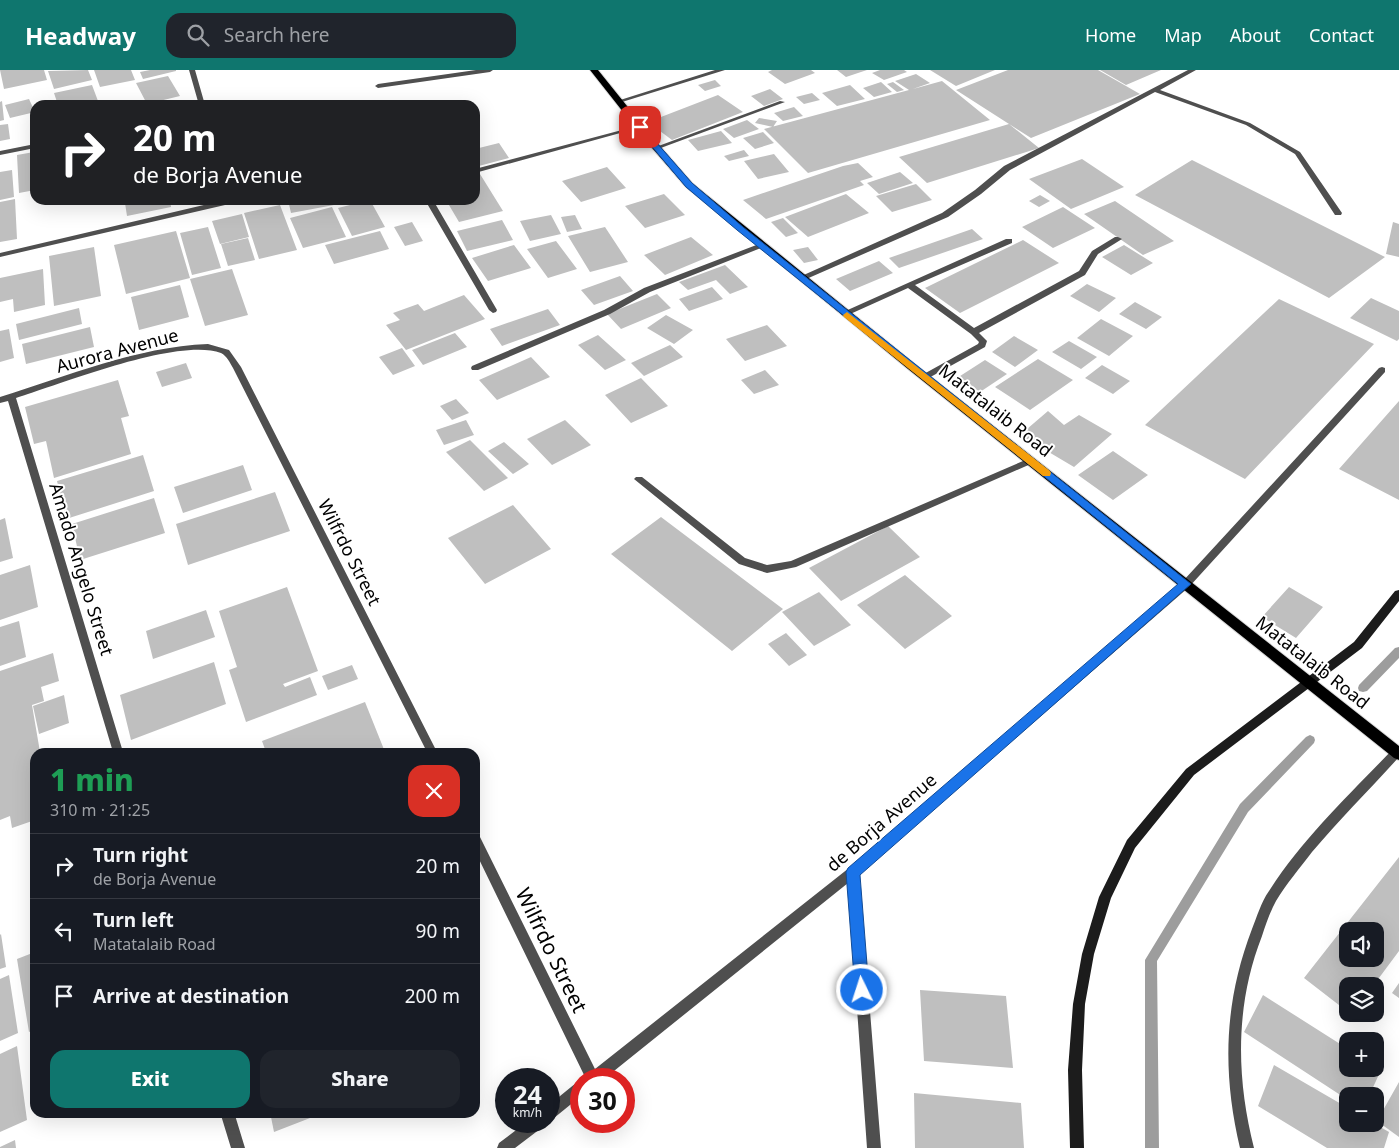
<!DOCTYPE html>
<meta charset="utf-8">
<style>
:root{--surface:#171b24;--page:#20242c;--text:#f1f3f6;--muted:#9ea1a6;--line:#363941;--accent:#0f766e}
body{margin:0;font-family:"Noto Sans",sans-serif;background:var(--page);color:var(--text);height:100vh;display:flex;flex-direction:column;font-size:19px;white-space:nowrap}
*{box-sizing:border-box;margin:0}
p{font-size:16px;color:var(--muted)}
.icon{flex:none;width:28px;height:28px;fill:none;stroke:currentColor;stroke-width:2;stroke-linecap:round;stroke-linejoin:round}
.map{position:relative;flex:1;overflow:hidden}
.panel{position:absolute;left:30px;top:678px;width:450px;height:370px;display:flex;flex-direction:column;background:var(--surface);border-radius:15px;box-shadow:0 5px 20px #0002}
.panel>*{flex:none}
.guide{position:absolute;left:30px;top:30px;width:450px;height:105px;border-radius:15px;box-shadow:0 5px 20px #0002;background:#202124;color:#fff;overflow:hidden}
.controls{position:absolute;left:1339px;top:852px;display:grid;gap:10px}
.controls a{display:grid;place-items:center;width:45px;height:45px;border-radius:10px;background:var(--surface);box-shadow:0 5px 20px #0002;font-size:25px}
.speed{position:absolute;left:495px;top:998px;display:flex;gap:10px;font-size:25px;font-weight:700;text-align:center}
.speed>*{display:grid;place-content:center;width:65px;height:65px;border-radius:50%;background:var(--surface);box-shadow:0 5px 20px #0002;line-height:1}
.speed small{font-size:12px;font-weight:400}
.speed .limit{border:8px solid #d22;background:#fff;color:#111}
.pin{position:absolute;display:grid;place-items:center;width:42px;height:42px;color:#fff;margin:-21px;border-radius:10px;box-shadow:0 2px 8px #0006}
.me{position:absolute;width:55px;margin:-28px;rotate:356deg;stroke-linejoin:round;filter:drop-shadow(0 0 4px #0008)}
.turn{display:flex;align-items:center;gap:18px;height:105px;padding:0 20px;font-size:22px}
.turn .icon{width:65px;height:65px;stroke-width:2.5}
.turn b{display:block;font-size:35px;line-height:42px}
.round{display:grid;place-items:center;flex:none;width:52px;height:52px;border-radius:15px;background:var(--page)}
.head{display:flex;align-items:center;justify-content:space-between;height:85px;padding:0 20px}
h1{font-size:30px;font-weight:800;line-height:38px;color:#1e9e55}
.action{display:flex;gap:10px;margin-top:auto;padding:10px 20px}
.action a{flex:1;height:58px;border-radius:15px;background:var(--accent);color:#fff;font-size:20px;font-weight:800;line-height:58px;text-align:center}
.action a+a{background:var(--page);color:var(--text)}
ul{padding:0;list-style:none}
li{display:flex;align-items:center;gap:15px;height:65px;padding:0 20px;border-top:1px solid var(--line)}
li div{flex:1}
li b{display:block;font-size:19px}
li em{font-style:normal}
header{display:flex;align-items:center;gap:30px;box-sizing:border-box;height:70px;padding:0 25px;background:var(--accent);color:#fff}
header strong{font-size:24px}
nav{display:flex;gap:28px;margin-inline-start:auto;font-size:18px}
.search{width:350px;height:45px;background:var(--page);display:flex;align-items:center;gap:12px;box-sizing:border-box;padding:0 18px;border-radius:15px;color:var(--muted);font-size:19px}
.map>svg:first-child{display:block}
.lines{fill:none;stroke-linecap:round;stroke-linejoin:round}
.stream{fill:#9d9d9d;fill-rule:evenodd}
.building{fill:#bfbfbf;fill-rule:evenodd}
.primary-casing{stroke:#dbdbdb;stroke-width:2}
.lane{fill:#4f4f4f;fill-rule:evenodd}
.street{fill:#4f4f4f;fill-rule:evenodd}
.secondary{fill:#1c1c1c;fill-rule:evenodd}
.primary{fill:#000;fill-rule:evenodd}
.route{fill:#1a73e8;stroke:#114b97}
.slow{fill:#f59e0b}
.labels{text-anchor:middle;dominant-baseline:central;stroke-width:4;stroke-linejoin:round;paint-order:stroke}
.street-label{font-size:18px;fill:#000;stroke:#fff}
.near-street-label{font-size:21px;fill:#000;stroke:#fff}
</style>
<header>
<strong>Headway</strong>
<div class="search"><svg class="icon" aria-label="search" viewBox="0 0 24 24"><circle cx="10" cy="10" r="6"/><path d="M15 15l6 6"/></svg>Search here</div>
<nav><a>Home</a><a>Map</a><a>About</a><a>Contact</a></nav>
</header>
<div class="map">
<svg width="1399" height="1078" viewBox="0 0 1399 1078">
<rect width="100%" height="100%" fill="#fff"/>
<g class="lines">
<path class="stream" d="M1399,577V588L1367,621L1363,622L1359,621L1358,618L1359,615L1395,578Z
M1310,665L1314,667L1315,670L1314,673L1248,742L1157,891L1159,1078H1145V890L1240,734L1306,667Z"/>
</g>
<path class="building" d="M0,0H44L47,10L4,19Z
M88,0L92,10L54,19L48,1Z
M94,0H131L135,10L100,17Z
M150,0H176V1L143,9L140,2Z
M772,0H811L815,3L785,14L768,2Z
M837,0H867L846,7Z
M880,0H904L907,2L884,10L872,3Z
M930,0H995L956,16Z
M1008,0H1098L1140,24L1031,68L956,20Z
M1100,0H1161L1126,15Z
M916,4L930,13L913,19L942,11L990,50L808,103L764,59L909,20L895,11Z
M168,6L180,26L147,34L136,13Z
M715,10L721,16L705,21L698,15Z
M881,12L892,22L874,27L863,18Z
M893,12L904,20L897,22L887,14Z
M92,15L98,31L78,35H58L54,23Z
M850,15L865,29L837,36L822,23Z
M770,19L783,29L764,36L751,26Z
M812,23L820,30L804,34L796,27Z
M718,25L743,42L672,70L648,52Z
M29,29L35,42L10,48L5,35Z
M2,31L4,50L0,51V32Z
M794,37L803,46L783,51L774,43Z
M759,48L777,51L773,57L755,53Z
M747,50L759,59L734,68L723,59Z
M8,54L10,69L0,71V55Z
M1009,54L1039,78L927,113L899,87Z
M721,61L732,73L698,81L688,70Z
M763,62L774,73L755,79L743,68Z
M499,73L509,88L475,97V79Z
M744,80L749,86L729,91L724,86Z
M34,82L35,120L19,123L17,85Z
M774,84L789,102L758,109L744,91Z
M1082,89L1124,117L1071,139L1029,109Z
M1192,90L1385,187L1329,228L1135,125Z
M858,93L873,107L860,111L864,115L766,149L743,130L843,96Z
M607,97L626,118L581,132L562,111Z
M12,100L14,127L0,130V102Z
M900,102L913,113L879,124L867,113Z
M480,104L503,141L459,152L446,130H475V105Z
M916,114L932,130L892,142L876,126Z
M664,124L685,145L645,158L625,136Z
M846,124L869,143L808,167L785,147Z
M1040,125L1050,131L1039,137L1029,131Z
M15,129L17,169L0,172V132Z
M139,130H170L171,137L127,146L125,133Z
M253,130H276V131L254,135Z
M288,130H333L334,135L291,143Z
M370,130L385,157L352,166L338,138Z
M1115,131L1174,171L1143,185L1084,144Z
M280,135L297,180L259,189L244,143Z
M332,137L346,167L303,178L290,148Z
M1063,137L1095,158L1053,178L1022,157Z
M242,144L249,167L220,174L212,151Z
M551,145L561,164L530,171L520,151Z
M575,145L582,159L567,162L561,147Z
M783,148L798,163L786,167L771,152Z
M502,150L513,170L467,181L457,161Z
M412,152L423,171L405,176L394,157Z
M1393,152L1399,154V187L1386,184Z
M208,157L221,198L192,205L180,163Z
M605,157L628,192L590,202L568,166Z
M972,159L983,169L899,198L889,188Z
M176,161L190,208L126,224L114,175Z
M380,161L389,179L334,194L325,175Z
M691,167L713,185L665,205L644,185Z
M248,168L255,190L228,196L221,174Z
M1023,170L1059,193L960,243L925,218Z
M556,171L577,199L548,208L527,179Z
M514,175L531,198L488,211L472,188Z
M1124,175L1153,193L1131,205L1102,187Z
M94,177L101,226L54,236L49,186Z
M808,177L818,190L804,193L793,180Z
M879,191L893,203L850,221L836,209Z
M725,195L748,217L730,224L716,210L688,220L679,212Z
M43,199L45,235L14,242L13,229L0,232V208Z
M232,199L248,245L205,256L190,209Z
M620,206L633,221L594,235L581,220Z
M1087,214L1116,228L1099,242L1070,226Z
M180,215L189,247L139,260L131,227Z
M712,217L723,229L689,241L679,229Z
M657,224L671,238L621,259L607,244Z
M464,225L485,249L406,280L386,255L400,250L393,243L418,234L424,241Z
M1371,228L1399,241V269L1397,271L1350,248Z
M1279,229L1374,274L1245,409L1145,355Z
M1135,232L1162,247L1146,259L1119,244Z
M79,238L82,254L19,270L16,254Z
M548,239L560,255L502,276L490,259Z
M666,245L693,260L674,274L647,258Z
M1101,249L1133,266L1109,286L1077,268Z
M767,255L787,276L745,291L726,269Z
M90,257L94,277L26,294L22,274Z
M9,259L14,288L0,292V261Z
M455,263L467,277L423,295L412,280Z
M598,265L626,290L605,300L578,275Z
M1014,266L1038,280L1015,297L992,282Z
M1069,271L1097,287L1081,299L1052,282Z
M670,275L683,287L644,306L631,293Z
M402,278L415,296L393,305L379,287Z
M531,287L550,307L497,330L479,310Z
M1038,289L1073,310L1030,340L995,317Z
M985,290L1007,304L980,322L957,308Z
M186,293L192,308L162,317L156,302Z
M1102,295L1130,311L1113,324L1085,308Z
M765,300L779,315L754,324L741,310Z
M641,308L668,336L631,353L605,325Z
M118,310L129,346L121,348L131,384L54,408L46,371L34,374L25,337Z
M456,329L469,343L452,350L440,336Z
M1399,331V430L1339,399Z
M1048,341L1064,355L1079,345L1112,364L1074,397L1020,365Z
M466,350L474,365L444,375L436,360Z
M565,350L591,375L552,395L527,369Z
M470,370L508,408L484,421L446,382Z
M504,372L529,394L513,404L488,381Z
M1113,381L1148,405L1113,430L1078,405Z
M143,385L154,421L66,449L57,411Z
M243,395L252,420L183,443L174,417Z
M275,422L290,461L188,495L176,454Z
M154,428L165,463L80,490L72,454Z
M513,435L551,479L485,514L448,468Z
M661,447L783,539L732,581L611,484Z
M5,448L13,488L0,492V450Z
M888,456L920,487L841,531L809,498Z
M30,495L38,537L0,550V505Z
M905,505L952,546L905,579L857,535Z
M287,517L318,601L283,614L285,617L310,607L317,625L246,652L229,600L237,597L219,541Z
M1289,517L1323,537L1296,568L1262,547Z
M819,522L851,555L814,576L782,542Z
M206,540L215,567L153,589L146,561Z
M19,551L26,587L0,596V557Z
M786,563L807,585L789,596L768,574Z
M53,583L59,611L41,617L44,631L32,635L40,682H35V750L12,758L10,746L0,750V601Z
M214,592L226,634L131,670L120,625Z
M352,595L358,609L328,620L322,606Z
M64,625L69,653L39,664L33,636Z
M365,632L385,682H266L262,671Z
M35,765V791H34L30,767Z
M1399,787V881L1373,916H1348V942L1304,908ZM1348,861H1375V889H1348Z
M1,864L6,897L0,899V865Z
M35,882V959L29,962L17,889Z
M9,905L18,963L0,971V909Z
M1399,913V928L1392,923Z
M920,920L1006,926L1013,998L924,991Z
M1263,925L1348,979V999H1375V997L1381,1000L1369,1026H1348V1030L1244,962Z
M35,966V990H34L31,968Z
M17,976L27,1050L0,1062V984Z
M1274,995L1348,1038V1054H1375L1389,1062L1384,1078H1327L1258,1036Z
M1399,1012V1067L1377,1051Z
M914,1023L1021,1033L1024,1078H915Z
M270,1042H323V1043L274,1062Z
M15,1070L16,1078H0V1077Z"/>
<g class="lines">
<g class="primary-casing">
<path id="primary" d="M590,0H598L652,67L692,113L916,295L1399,676V690L1394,688L908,299L686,117L646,71Z"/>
</g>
<path class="lane" d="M476,0H493L490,2L378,18L375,16L378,14Z
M715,0H725L622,32L617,31Z
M1188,0H1196L1160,20L1250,53L1300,82L1342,143L1341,145H1335L1295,84L1246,55L1155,22L1010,100L981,124L948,147L804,210H801L797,208L942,143L975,120L1004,96Z
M1115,167H1118L1122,169L1098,184L1085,205L979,263L987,271L985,277L925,310L922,309V305L978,274L979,272L971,264L908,218L848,245H842L841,243L1006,169H1012V173L915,215L974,258L1079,201L1092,181Z
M1382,297L1385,298V302L1189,517H1183L1181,514L1183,511L1379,298Z
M1030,388L1033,389L1035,391L1033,393L796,497L767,503L739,494L634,409L636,407H642L745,488L767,495L791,491Z"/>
<path class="street" d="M189,0H195L205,35H199Z
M780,31L785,32L658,79L653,78Z
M637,56L642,57L475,103V99Z
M35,74V78L0,85V81Z
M225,130H234L225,135L0,187V183Z
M425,130H433L497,240L496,242L493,243L489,240Z
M759,174H762L766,176L650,222L610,244L478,300H472L471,298L472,296L604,240L644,218Z
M208,274L229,280L241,297L437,682H427L233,298C230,293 227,286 221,283C178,267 61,314 16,328L123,682H113L8,331L0,333V327C68,306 136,277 208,274Z
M1186,510L1191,514L1189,517L859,804L881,1078H867L848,813L604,1009H586L475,781V764L479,765L595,999L849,798L1183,511Z
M1397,677L1399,678V687C1370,719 1340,749 1312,782C1300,798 1286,814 1276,831C1270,842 1266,854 1262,866C1235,935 1236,1007 1254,1078H1240C1222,1002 1224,932 1252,859C1257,847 1261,832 1269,821C1303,768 1350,724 1393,679Z
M581,1012V1026L554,1048L549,1050V1035L576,1013Z
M220,1042H234L245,1078H231Z
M528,1051H546L544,1056L515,1078H497L499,1073Z"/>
<path class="secondary" d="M1399,520V531L1362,578L1194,705L1135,778L1111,828L1094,884L1085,934L1082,1000L1084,1078H1070L1068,1000L1073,934L1082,884L1099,827L1127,770L1186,699L1354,572L1395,521Z"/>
<use href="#primary" class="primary"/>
</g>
<path class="route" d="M637,56H642L692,113L743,157L1191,514L860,805L869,920L867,925L862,928L857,925L855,920L846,802L848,798L1178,514L737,160L686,117L637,59Z"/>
<path class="slow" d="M847,242L1050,401L1051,403L1050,406H1043L844,247L843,245Z"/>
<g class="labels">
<g class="street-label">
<text transform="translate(117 280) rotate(-15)">Aurora Avenue</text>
<text transform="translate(996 340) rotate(38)">Matatalaib Road</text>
<text transform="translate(350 482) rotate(63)">Wilfrdo Street</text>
<text transform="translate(82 499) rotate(73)">Amado Angelo Street</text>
<text transform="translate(1313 592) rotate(38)">Matatalaib Road</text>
<text transform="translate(881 752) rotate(-41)">de Borja Avenue</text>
</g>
<g class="near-street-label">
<text transform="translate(552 880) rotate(64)">Wilfrdo Street</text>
</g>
</g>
</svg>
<div class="controls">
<a><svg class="icon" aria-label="sound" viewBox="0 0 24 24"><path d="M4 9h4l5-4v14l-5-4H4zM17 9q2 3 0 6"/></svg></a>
<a><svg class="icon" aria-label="layers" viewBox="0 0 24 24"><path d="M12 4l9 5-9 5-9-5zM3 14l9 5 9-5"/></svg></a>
<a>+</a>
<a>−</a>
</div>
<div class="speed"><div>24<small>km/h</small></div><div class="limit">30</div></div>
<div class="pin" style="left:640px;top:57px;background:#d93025"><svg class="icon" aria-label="arrive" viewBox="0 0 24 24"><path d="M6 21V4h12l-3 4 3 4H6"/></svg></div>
<svg class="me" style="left:862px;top:920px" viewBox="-20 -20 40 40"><circle r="17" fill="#1a73e8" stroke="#fff" stroke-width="3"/><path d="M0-11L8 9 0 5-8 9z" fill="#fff"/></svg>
<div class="guide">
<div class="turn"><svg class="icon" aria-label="right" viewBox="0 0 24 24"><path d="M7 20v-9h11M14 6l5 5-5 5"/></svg><div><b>20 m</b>de Borja Avenue</div></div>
</div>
<section class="panel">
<div class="head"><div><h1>1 min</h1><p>310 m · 21:25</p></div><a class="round" style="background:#d93025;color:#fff"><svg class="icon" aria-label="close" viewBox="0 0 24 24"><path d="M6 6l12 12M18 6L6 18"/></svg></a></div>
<ul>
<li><svg class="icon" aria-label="right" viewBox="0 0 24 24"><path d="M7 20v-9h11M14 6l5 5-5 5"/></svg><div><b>Turn right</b><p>de Borja Avenue</p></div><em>20 m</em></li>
<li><svg class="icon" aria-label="left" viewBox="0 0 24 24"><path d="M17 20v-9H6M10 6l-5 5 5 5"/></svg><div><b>Turn left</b><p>Matatalaib Road</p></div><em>90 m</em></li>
<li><svg class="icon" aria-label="arrive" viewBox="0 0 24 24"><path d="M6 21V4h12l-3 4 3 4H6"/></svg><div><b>Arrive at destination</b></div><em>200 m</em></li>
</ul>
<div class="action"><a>Exit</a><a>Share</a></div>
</section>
</div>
